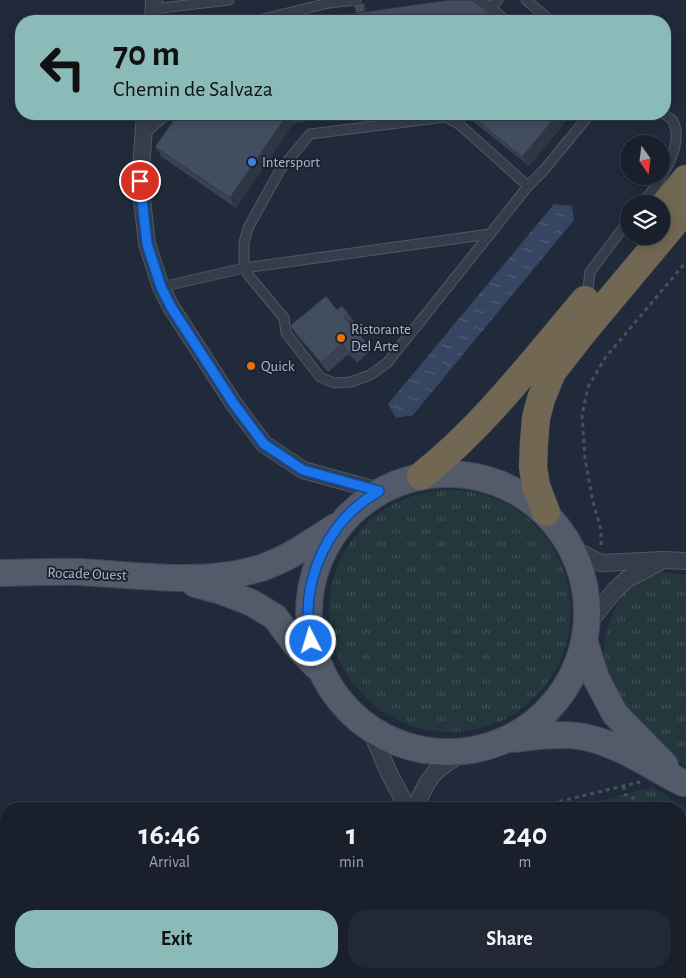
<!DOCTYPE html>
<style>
:root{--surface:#19202c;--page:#222834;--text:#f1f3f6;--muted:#9fa3a9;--line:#373e48;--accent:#8bbbb9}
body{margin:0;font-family:"Alegreya Sans",sans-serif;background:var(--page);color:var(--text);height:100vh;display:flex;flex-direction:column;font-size:19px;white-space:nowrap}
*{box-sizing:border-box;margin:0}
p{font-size:16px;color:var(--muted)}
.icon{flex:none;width:28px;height:28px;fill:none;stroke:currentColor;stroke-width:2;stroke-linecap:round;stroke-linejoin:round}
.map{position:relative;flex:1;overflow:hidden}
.drawer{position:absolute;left:0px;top:802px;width:686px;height:176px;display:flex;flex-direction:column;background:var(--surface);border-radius:20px 20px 0 0;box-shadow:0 2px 12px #0003,0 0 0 1px var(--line)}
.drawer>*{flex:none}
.banner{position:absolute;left:15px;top:15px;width:656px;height:105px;border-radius:20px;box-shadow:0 2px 12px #0003,0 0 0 1px var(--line);background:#8bbbb9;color:#111;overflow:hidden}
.needle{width:32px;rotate:166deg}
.fabs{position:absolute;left:620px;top:135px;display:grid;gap:10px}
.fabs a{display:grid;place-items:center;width:50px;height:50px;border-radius:50%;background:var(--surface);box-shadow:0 2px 12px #0003,0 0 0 1px var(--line);font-size:25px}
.pin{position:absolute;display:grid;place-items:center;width:42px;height:42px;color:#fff;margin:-21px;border:2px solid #fff;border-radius:50%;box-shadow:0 1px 5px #0007}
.me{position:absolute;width:55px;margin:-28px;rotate:355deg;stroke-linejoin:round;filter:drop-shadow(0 0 4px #0008)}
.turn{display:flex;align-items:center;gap:18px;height:105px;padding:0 15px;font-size:22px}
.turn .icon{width:65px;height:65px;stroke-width:2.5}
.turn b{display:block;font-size:35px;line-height:42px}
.eta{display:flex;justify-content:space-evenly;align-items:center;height:85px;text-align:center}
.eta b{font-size:30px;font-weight:700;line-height:35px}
.primary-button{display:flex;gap:10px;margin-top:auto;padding:10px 15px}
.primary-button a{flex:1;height:58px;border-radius:20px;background:var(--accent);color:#111;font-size:20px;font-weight:700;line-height:58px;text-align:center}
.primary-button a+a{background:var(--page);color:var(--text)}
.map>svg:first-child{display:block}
.grass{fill:url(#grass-tufts)}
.water{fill:url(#water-ripples)}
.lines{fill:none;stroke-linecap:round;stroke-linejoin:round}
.lane-casing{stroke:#505766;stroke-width:11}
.street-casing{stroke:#505766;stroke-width:18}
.primary-casing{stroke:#3e4654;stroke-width:28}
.highway-casing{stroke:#3d4453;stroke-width:29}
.path{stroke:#415459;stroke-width:3;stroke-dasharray:4 4;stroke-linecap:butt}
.lane{stroke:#353d4b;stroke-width:9}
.street{stroke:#353d4b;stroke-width:16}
.primary{stroke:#535b6b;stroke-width:26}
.highway{stroke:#716752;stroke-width:28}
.wall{fill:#394253}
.shaded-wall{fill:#2e3643}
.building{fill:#424d60;stroke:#2e3643}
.route-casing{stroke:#114b97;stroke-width:12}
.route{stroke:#1a73e8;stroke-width:9}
.shop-dot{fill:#3f7fe0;stroke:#1a2230;stroke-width:2}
.food-dot{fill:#e8710a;stroke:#1a2230;stroke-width:2}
.labels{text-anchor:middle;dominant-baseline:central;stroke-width:4;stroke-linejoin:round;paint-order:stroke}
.poi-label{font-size:15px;fill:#b0b7c7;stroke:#1a2230;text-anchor:start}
.street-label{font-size:15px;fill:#b0b7c7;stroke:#1a2230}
</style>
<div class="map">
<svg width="686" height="978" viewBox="0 0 686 978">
<defs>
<pattern id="grass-tufts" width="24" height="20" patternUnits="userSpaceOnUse" patternTransform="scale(1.25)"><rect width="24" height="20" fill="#23373c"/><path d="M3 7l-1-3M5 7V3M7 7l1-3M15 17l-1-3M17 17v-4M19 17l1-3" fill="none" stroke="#405257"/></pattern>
<pattern id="water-ripples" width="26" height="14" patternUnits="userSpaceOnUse" patternTransform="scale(1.25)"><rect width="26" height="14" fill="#354562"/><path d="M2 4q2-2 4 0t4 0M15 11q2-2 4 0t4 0" fill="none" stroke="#505e77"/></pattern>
</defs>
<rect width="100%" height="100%" fill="#212a3b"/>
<path class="grass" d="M329 611a121 121 0 1 1 242 0a121 121 0 1 1-242 0Z
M664,572L686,575V766C649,740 603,696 604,647C604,636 609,622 613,613C625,586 634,579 664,572Z
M653,787L686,809V882L680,881V809H568Z"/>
<path class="water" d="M554,204L572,206L574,220L413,415L396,418L388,404Z"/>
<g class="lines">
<g class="lane-casing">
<path id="lane" d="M480,0L491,8L498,0
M526,0L551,21
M491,8L506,21
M153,9L229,0
M255,21L329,3L356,0
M144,134L167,114
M642,204C657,185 686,147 673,121C671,118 667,116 664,114
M490,234L387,363L370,375L351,382L334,383L320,377L286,333L284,318L250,277L244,268L490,234L528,186
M161,287L244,268V243L248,228L280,170L310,134L446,117L460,125L528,186L544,170L590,114
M587,296L590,272L629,220"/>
</g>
<g class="street-casing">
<path id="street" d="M153,21L154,0
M145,114L140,181L147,244L161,287L171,307L234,404L264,444L303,470L379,491
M573,549L601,563L663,560L686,561
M588,624L615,590L627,579L658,563
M370,729L389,773L408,809
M415,809C429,774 434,770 466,751
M455,972L456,978"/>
</g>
<g class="primary-casing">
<path id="primary" d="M309 613a139 139 0 1 1 278 0a139 139 0 1 1-278 0Z
M0,573C27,573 54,571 80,572C138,575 197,585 254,570C284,562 310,543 335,527
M195,584L221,591L252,603L275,617L296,645L316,666
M585,643L596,678L615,714L665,765
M512,739C534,737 556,733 578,736C615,741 650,766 683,783"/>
</g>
<g class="highway-casing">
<path id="highway" d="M661,209L686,179
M421,476C484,426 533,361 585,300
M546,512L536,486L533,467L534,443L536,418L541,399L552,372L584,331L686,209"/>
</g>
<path class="path" d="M601,545V530L593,502L585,458L582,415L588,387L605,358L686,262
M624,786V794L656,809
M528,809L640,782
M616,978L633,974"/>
<use href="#lane" class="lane"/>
<use href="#street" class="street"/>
<use href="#primary" class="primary"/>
<use href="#highway" class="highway"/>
</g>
<path class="wall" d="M178,114H360L294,123L236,208L162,157L155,147Z
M464,114H572L529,166Z
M337,310L348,313L355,323L351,326L365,341L371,350L357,363L349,354L328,372L297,336L290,326Z"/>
<path class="shaded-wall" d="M364,3L366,6L369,21L366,19Z
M288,114L294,123L236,208L230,198Z
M558,114H572L529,166L522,157Z
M384,972H389L391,978H386Z"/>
<path class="building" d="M449,0H472L498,21H298Z
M364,3L365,12L356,13L354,4Z
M178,114H288L230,198L155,147Z
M469,114H558L522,157Z
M326,296L337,310L342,306L348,313L344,317L365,341L350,354L342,344L321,363L290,326Z
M261,972H384L386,978H263Z"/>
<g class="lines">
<g class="route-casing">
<path id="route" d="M140,181L147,244L161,287L171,307L234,404L264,444L303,470L379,491C373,495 366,499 360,504C329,528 309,571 308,610C308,620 310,631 311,641"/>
</g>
<use href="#route" class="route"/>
</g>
<circle class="shop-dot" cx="252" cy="162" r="5"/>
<g class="food-dot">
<circle cx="341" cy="338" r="5"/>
<circle cx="251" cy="366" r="5"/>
</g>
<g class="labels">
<g class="poi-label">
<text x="262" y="162">Intersport</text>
<text x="351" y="329">Ristorante<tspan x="351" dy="17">Del Arte</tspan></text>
<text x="261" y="366">Quick</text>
</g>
<g class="street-label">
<text transform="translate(87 574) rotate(2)">Rocade Ouest</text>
</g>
</g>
</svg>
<div class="fabs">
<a><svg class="needle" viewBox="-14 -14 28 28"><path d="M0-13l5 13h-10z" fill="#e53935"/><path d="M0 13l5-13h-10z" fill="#9fa3a9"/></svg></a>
<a><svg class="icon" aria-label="layers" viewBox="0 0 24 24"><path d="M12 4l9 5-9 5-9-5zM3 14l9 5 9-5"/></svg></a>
</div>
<div class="pin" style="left:140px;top:181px;background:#d93025"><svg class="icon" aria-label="arrive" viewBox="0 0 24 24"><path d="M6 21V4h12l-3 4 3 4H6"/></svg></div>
<svg class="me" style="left:311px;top:641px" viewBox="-20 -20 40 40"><circle r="17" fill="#1a73e8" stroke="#fff" stroke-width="3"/><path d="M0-11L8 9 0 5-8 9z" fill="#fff"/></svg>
<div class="banner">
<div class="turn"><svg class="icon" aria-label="left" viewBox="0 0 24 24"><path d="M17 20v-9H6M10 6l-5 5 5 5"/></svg><div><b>70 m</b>Chemin de Salvaza</div></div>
</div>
<section class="drawer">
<div class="eta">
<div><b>16:46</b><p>Arrival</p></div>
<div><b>1</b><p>min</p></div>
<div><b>240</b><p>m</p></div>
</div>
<div class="primary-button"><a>Exit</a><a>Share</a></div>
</section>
</div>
